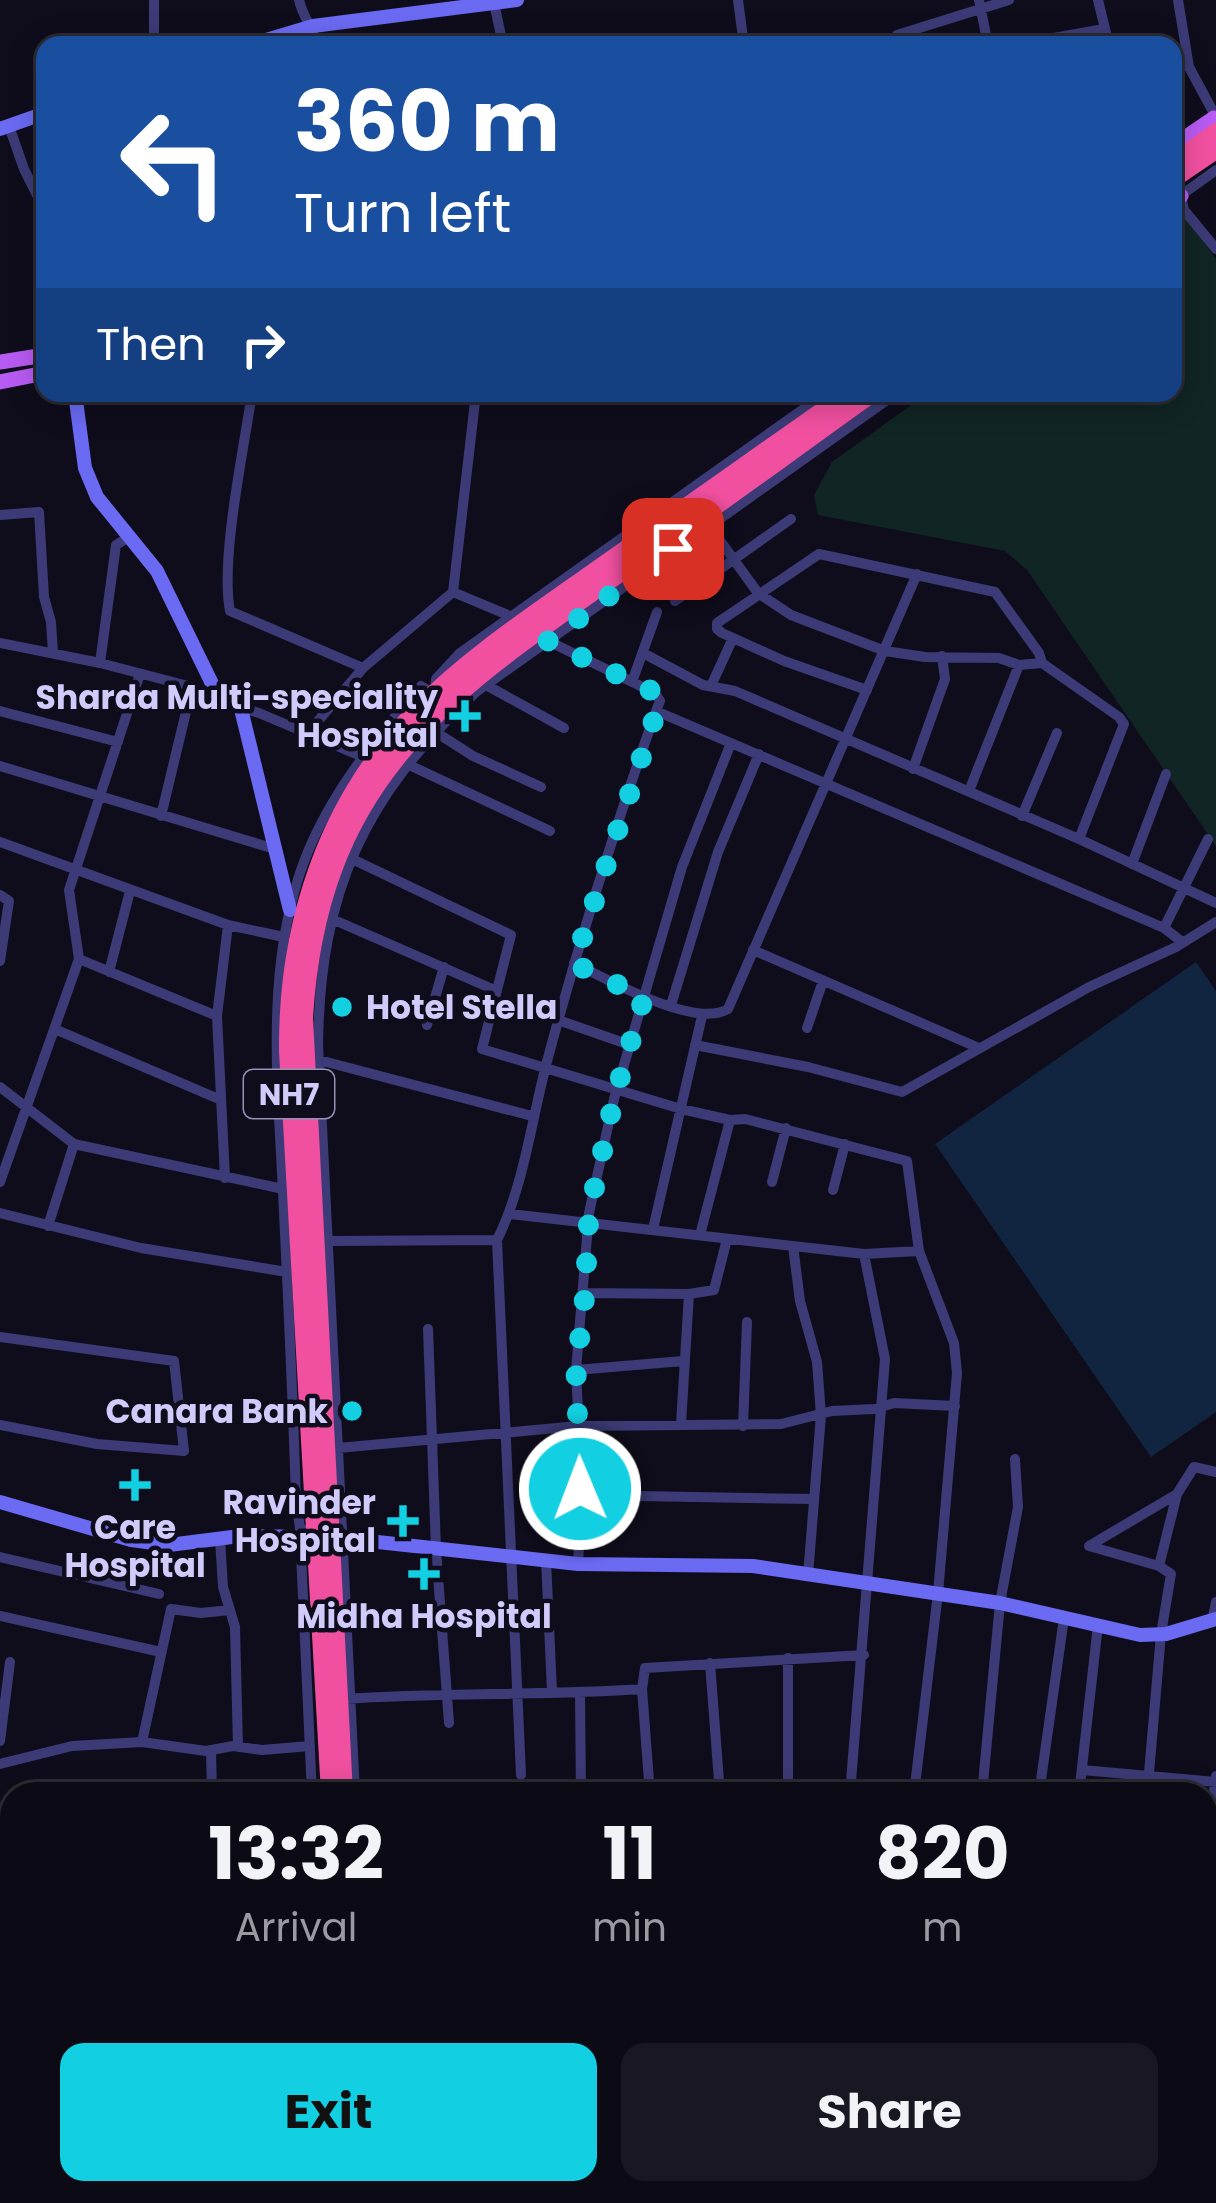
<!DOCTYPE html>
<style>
:root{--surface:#0b0a15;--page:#191822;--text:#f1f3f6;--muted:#9a9aa0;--line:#2b2b34;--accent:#12d0e1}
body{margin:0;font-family:Poppins,sans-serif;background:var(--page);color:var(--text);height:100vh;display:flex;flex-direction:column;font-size:45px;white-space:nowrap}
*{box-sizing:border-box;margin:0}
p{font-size:39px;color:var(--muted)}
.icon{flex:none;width:66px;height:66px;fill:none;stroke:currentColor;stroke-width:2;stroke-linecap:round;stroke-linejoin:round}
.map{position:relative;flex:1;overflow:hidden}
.sheet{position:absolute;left:0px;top:1782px;width:1218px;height:423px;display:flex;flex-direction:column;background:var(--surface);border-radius:36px 36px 0 0;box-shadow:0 6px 30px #0003,0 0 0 3px var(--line)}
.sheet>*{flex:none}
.hud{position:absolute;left:36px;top:36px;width:1146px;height:366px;border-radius:24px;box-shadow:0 6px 30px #0003,0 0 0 3px var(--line);background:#1a4fa0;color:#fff;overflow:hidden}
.pin{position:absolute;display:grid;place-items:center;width:102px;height:102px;color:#fff;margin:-51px;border-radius:24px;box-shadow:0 6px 18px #0006}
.me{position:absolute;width:132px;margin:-66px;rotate:359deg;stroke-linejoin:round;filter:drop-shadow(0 0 9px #0008)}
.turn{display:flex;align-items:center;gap:42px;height:252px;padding:0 60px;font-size:54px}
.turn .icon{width:156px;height:156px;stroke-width:2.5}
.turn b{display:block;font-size:84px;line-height:102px}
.then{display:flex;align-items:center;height:114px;padding:0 60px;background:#0003;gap:24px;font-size:45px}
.eta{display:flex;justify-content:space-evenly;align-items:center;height:204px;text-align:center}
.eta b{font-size:72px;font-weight:700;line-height:84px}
.button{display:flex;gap:24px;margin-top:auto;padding:24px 60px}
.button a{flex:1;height:138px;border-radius:24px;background:var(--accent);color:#111;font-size:48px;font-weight:700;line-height:138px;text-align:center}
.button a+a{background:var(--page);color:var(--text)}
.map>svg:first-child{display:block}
.green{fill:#102524}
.water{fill:#112540}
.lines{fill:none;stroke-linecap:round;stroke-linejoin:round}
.street{stroke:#3c3b77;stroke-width:10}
.secondary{stroke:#6b6af3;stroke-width:14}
.primary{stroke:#b75bf2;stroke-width:15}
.highway{stroke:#f150a0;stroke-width:18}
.route{stroke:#12d0e1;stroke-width:21;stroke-dasharray:0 37.8}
.poi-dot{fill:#12d0e1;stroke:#0f0d1c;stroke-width:4.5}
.labels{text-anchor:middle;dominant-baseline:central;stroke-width:9;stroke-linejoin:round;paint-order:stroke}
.shield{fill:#0f0d1c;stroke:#9692b8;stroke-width:3}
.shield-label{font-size:30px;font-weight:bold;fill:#d0cbfb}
.poi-label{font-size:33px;font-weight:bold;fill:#d0cbfb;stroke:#0f0d1c;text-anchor:end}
</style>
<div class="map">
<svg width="1216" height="2203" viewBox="0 0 1216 2203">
<rect width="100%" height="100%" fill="#0f0d1c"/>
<path class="green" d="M1181,211L1216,259V846L1027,570L1005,551L818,515L814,495L832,462L928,393H1173V217Z"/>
<path class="water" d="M1196,962L1216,991V1412L1151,1457L935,1144Z"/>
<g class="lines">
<path class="street" d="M299,0C303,18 313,27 317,45
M738,0L744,45
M979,0L988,45
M1098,0L1109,45
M1178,0L1189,67L1216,117
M494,3L503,45
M154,45V0
M898,45L897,35L1009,0
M1013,45L1104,29
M9,126L24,169L40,201L39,259
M1181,196L1184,210L1216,249
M1173,201L1216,170
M252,393C244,448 220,560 230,611L363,668
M0,515L39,512L44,597L51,622L53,653
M708,524L758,593L791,615L885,651L925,657L999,658L1019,665L1042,663L1119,717L1124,724L1079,839
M453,592L510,616
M675,601L791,519
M548,641L655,693L660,701L656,711
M0,643L100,663L192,687L221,702L259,713L363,757
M643,653L703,685L735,691L1079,839L1216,903
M100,663L116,545L129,537
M632,682L657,612
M486,685L564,728
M711,686L733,638
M867,690L784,661L722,633L717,629V623L819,554L995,592L1039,653L1042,663
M0,711L118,742
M434,731L473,756L541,787
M307,734L363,668L453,592L476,393
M407,764L550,831
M0,766L275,849
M913,769L945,679L942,656
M969,791L1019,665
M161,816L192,687
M1022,816L1057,733
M0,842L228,925L217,1016L225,1178
M350,858L511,935L482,1049L681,1109L730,1120
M1132,864L1166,774
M0,895L9,901L0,961
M332,919L497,991
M228,925L284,937
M1164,928L1208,839
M753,950L979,1048
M79,959L217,1016
M574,963C608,980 695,1029 728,1009L917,574
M109,972L130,891
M671,1005L718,852L759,754
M558,1020L630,1045
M427,1025L444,967
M807,1028L823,981
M57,1030L221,1100
M695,1045L808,1067L902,1092L1089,987L1176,947L1216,922
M319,1060L532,1116
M0,1087L74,1144L283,1189
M0,1182L79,959L69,890L140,674
M772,1182L786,1128
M833,1190L845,1144
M0,1213L141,1248L287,1272
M510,1214L864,1254L919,1251
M48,1226L74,1144
M653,1229L702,1016
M700,1235L730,1120L745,1119L907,1161L919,1251L954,1343L957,1373L938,1593L914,1794
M328,1241L497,1240
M793,1246L800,1301L817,1362L821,1415L808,1575
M585,1293L689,1294L714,1290L727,1239
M428,1329L436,1549L449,1723
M0,1337L174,1361L184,1451L97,1444L0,1425
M576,1370L683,1361
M681,1424L689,1294
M743,1426L747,1322
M338,1448L578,1426L781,1424L832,1411L874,1409L894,1403L955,1406
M582,1495L812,1499
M220,1539L223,1587L235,1627L238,1747
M0,1557L159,1594
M546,1559L552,1692
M578,1564L582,1495L576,1370L589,1213L614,1099L682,867L731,743
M1159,1566L1177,1494
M0,1616L161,1652
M1212,1621L1216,1602
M788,1658V1794
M710,1663L720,1794
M580,1695L581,1794
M343,1699C443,1692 543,1696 642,1689
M0,1741L10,1662
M142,1742L171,1609L201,1613L230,1610
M211,1750L212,1794
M0,1764L72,1746L142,1742L206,1751L233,1746L262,1750L310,1746
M1082,1770L1216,1782
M1149,1773L1161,1634L1171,1574L1159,1566L1089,1546L1177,1494L1194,1467L1216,1472
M521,1775L497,1240C525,1184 532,1115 549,1054C580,939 616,824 656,711L1164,928L1181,941
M312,1794L301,1553L317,1537L300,1528L296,1501C293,1398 288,1295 283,1192C278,1087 266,978 299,876C322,804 372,742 421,686L435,694L436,679L460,653L826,393
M355,1794L318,1045C320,891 364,796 476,692L897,393
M650,1794L642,1689L645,1668L864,1655
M850,1794L885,1359L864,1254
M982,1794L1000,1603L1018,1507L1015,1459
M1039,1794L1064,1618
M1079,1794L1098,1625
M0,1846L12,1844
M1206,1850L1216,1776
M0,1895L12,1894
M0,1924L12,1930
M1206,1973L1216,1974
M0,1983L12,1991
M0,2039L12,2011
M1206,2064L1216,2065
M1206,2118L1216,2120
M333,2193L334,2203
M376,2193L377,2203
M8,2203L12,2192
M71,2203L75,2193
M140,2203L144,2193
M229,2203V2193
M477,2203L482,2193
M561,2203L564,2193
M634,2203L638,2193
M709,2203L713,2193
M775,2203L778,2193
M991,2203L993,2193"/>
<path class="secondary" d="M249,45L313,26L517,0
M0,129L45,113
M75,393L85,468L97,497L157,571L221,702
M241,709L290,910
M0,1502L131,1540L169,1545L240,1536L332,1537L578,1564L753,1566L1000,1603L1140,1635L1166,1634L1216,1619"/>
<path class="primary" d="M1173,146L1214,118
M1173,190L1181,196
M0,362L45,355
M0,382L45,373"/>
<path class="highway" d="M1173,163L1216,132
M1173,179L1216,150
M330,1794L288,1051C287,925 326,803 416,711C469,657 533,615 595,571C679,511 764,453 848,393
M344,1794L304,1018C319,772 452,691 636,562C716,507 794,449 873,393
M351,2193V2203
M364,2193L365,2203"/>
</g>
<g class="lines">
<path class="route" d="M580,1489L576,1370L585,1294L589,1213L614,1099L644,997L574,964L660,701L656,693L548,641L673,549"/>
</g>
<g class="poi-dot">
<path d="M459 698h12v12h12v12h-12v12h-12v-12h-12v-12h12z"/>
<circle cx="342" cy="1007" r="12"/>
<circle cx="352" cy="1411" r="12"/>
<path d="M129 1467h12v12h12v12h-12v12h-12v-12h-12v-12h12z"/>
<path d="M397 1503h12v12h12v12h-12v12h-12v-12h-12v-12h12z"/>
<path d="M418 1556h12v12h12v12h-12v12h-12v-12h-12v-12h12z"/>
</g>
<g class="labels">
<rect class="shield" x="244" y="1070" width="90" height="48" rx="9"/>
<g class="shield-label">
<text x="289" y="1094">NH7</text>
</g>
<g class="poi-label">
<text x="438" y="697">Sharda Multi-speciality<tspan x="438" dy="38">Hospital</tspan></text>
<text x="366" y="1007" text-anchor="start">Hotel Stella</text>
<text x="328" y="1411">Canara Bank</text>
<text x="376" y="1502">Ravinder<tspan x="376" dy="38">Hospital</tspan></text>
<text x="135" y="1527" text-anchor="middle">Care<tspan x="135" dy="38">Hospital</tspan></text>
<text x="424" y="1616" text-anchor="middle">Midha Hospital</text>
</g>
</g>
</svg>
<div class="pin" style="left:673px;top:549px;background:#d93025"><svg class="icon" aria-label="arrive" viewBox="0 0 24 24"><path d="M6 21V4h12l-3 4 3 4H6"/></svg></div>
<svg class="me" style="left:580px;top:1489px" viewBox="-20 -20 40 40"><circle r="17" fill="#12d0e1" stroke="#fff" stroke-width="3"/><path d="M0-11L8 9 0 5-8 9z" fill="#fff"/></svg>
<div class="hud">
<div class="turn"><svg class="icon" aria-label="left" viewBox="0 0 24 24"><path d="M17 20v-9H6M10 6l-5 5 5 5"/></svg><div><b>360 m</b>Turn left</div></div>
<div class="then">Then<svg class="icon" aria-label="right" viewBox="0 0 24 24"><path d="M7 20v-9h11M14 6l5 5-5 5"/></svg></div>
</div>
<section class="sheet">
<div class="eta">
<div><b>13:32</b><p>Arrival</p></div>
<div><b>11</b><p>min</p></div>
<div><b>820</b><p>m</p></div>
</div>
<div class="button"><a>Exit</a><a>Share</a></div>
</section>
</div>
